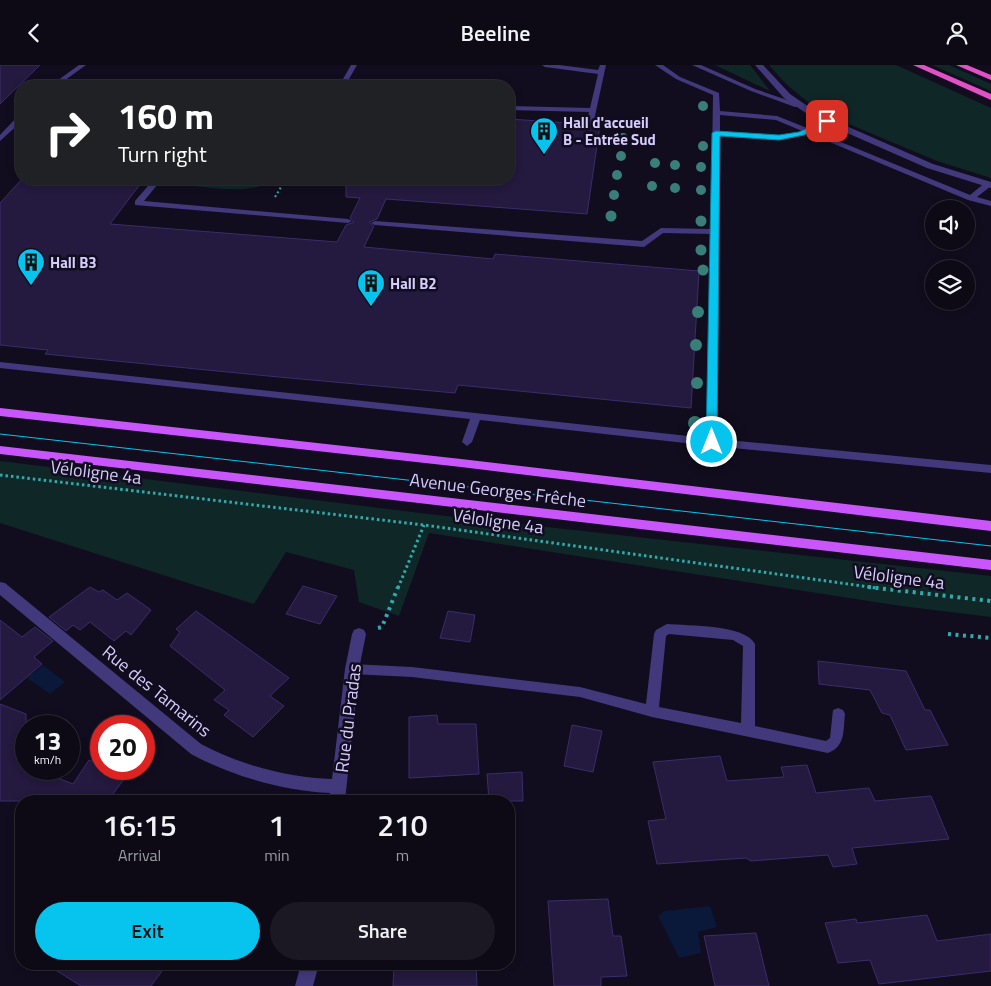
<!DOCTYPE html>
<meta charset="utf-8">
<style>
:root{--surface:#0d0a16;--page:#1b1823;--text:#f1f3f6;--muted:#9a9aa1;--line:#2d2b35;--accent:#07c4ee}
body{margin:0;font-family:"Titillium Web",sans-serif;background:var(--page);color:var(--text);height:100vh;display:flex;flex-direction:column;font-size:19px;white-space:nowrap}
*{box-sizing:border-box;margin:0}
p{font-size:16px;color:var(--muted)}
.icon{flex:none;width:28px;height:28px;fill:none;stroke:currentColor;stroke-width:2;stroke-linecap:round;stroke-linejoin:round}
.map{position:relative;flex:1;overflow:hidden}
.side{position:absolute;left:15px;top:730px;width:500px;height:175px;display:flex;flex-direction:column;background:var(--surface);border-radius:20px;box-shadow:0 2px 8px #0003,0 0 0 1px var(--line)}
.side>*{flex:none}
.top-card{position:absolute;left:15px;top:15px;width:500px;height:105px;border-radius:20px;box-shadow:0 2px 8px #0003,0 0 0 1px var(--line);background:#202124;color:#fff;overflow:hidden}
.tools{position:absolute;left:925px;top:135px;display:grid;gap:10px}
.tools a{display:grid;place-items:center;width:50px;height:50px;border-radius:50%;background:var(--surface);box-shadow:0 2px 8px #0003,0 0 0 1px var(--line);font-size:25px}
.speed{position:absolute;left:15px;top:650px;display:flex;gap:10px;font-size:25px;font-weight:700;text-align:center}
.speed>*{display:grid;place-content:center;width:65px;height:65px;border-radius:50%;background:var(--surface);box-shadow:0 2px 8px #0003,0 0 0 1px var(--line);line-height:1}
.speed small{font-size:12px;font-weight:400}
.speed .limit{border:8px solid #d22;background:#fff;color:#111}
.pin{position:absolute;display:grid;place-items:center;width:42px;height:42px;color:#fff;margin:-21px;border-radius:10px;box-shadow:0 2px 8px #0006}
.me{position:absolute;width:55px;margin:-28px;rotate:0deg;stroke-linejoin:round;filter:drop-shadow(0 0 4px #0008)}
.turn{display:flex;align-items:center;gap:18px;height:105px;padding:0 20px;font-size:22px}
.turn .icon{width:65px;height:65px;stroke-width:2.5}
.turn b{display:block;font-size:35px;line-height:42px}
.eta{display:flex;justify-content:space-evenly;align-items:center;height:85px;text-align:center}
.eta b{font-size:30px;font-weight:600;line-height:35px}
.action{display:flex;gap:10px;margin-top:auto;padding:10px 20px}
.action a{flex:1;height:58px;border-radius:30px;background:var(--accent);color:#111;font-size:20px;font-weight:600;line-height:58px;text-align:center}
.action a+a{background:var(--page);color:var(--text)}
header{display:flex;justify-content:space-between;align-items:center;height:65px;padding:0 20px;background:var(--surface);font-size:22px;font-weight:600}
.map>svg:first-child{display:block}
.green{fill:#102728}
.water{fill:#0a183a}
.building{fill:#24193e;stroke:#3d2c6a}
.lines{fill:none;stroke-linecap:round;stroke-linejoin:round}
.path-far2{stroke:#31aaac;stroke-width:2;stroke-dasharray:2 2.5;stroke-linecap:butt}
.path-far1{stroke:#31aaac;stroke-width:3;stroke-dasharray:2.5 3;stroke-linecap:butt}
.path{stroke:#31aaac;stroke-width:4;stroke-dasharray:3 4.5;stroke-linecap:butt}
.service{fill:#41397c;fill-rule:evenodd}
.minor{fill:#41397c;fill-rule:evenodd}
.tertiary{fill:#41397c;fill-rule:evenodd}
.primary{fill:#c956fa;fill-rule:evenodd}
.trunk{fill:#e250c6;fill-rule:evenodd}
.tram{stroke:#07c4ee;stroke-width:1}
.tree{fill:#397e79}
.route{fill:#07c4ee;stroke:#057f9b}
.labels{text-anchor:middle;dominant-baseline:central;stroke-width:5;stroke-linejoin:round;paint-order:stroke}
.far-poi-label{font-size:15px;font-weight:bold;fill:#d5cbfd;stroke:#110d1e;text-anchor:start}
.street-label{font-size:18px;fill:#d5cbfd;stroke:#110d1e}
</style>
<header><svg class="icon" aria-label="back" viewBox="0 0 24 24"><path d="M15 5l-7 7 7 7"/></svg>Beeline<svg class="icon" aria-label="person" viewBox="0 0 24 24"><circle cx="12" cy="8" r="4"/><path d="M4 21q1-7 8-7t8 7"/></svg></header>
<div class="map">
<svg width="991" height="921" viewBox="0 0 991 921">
<rect width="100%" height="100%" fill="#110d1e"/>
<path class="green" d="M715,0H750L770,26Z
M769,0H896L991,43V113L937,96L820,47L786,19Z
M932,0H949L991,19V26Z
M166,114H275C252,133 197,120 167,118Z
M0,396L428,449L991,511V552L901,541L429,468L399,551L359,537L354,505L286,487L254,539L0,458Z"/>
<path class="water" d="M43,600L65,617L50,629L27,613Z
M710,841L717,862L698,867L701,888L679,893L658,851L664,846Z"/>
<path class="building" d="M0,0H40L0,39Z
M509,54L584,59L592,62L595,60H600L587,149L386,134L377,154L369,157L374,161L364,182L493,194L495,189L699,206L691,343L458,320L455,328L268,311L45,289L48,285L0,280V138L22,114H144L110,159L337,177L346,160L354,157L350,153L360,133L346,132V114H509Z
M303,521L337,531L320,559L286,549Z
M90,522L99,527L103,525L117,535L127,528L151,545L131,570L126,566L114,576L90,557L80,565L73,560L66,566L49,552Z
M196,546L289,613L270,631L284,641L253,672L224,650L229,645L214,635L225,625L170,581L180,567L176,564Z
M448,546L475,550L470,577L440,573Z
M0,555L22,572L35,562L53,576L34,592L42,599L0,635Z
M818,596L906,606L925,645H930L948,680L906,685L890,650L882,648L870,625L819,619Z
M0,639L26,649V704H35L73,719L89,695L101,700V704H112L127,710L110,733L113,736H0Z
M437,650L438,659H476L479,709L409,713V652Z
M572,660L602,666L593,707L564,701Z
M720,691L727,716L784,712L781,702L807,700L816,728L869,723L875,736L931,731L949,774L852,783L857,799L833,802L828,790L751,796L746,793L657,799L648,756L666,754L653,697Z
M522,707L523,736H489L487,709Z
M608,834L613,871H621L627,911L601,912V921H554L548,836Z
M927,850L937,876L991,869V906L879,919L870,895L838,898L825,858L856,854L857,858Z
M756,868L769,921H715L704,871Z
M46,899H167L151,921H81Z
M394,899H476L477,921H393Z"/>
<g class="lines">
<path class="path-far2" d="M275,132L286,114"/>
<path class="path-far1" d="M0,410L424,460L877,523
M398,523L424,460"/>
<path class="path" d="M868,522L991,536
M378,563L382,562L398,522
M948,569L991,573"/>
<path class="service" d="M79,0H86L57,21H50Z
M351,0H357L345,21H339Z
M542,0H559L598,5L600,0H606L593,60L586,58L589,47L509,45V41L590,43L598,9L545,2Z
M655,0H663L680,12L719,28L720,46L777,51L807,63L824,54H830V58L814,66L970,130L986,117H991V121L977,132L991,136V141L968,135L808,68L779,75L720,71L717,374L991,400V408L712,381L480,355L472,377L467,381L462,377L470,354L0,303V297L707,373L711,169L663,168L644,182L375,160L371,158L375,156L642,176L661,163L711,164L713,30L676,14ZM720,50L776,55L802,66L779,71L720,66Z
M692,0H701L755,24L802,40L795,42L751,26Z
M18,51H21V57L0,76V70Z
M154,114H162L144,136L348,154L352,156L348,158L135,140V136Z
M667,559C688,561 745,559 755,579V661L826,676L830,673L833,645L838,643L843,645L845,649C843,665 846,681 828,688L652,652L580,632L412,612L352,609L348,608L346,604L348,600L352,599L412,602L580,622L646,639L654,569L656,565ZM669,569L733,575L743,581L741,658L659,642L666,571Z"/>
<path class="minor" d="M0,517L5,518L201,679C241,700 288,713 332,714L345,604L352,569L354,565L359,563L364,565L366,569L359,604L345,736H329L330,728C283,726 232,711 191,689L0,530Z
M301,899H319L313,921H295Z"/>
<path class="tertiary" d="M755,0H763L790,29L819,49L933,99L991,117V123L927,103L813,53L784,33Z"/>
<path class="primary" d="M0,343L461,394L991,456V466L461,402L0,351Z
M0,381L991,495V505L0,389Z"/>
<path class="trunk" d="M913,0H924L991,29V35Z
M956,0H967L991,10V15Z"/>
<path class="tram" d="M0,369L991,481"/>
</g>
<g class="tree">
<circle cx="703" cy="41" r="5"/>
<circle cx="623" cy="73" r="5"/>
<circle cx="703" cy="81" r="5"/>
<circle cx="621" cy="91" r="5"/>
<circle cx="655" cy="98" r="5"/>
<circle cx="675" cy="100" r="5"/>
<circle cx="701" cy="102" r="5"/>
<circle cx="617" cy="110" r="5"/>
<circle cx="652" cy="121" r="5"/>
<circle cx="675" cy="123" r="5"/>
<circle cx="701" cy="125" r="5"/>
<circle cx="614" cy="130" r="5"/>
<circle cx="611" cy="151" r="5.5"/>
<circle cx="701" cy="156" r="5.5"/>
<circle cx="701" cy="185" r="5.5"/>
<circle cx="703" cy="205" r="5.5"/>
<circle cx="698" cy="247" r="6"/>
<circle cx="696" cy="280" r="6"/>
<circle cx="697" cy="318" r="6"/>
<circle cx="695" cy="358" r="7"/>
</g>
<path class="route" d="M827,54L831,56L830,58L804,70L779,75L720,71L717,377L712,381L708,380L706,377L712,68L716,66L779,70L799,67Z"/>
<defs>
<g id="building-pin" transform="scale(1.4375)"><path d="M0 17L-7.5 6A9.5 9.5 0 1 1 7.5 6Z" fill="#07c4ee" stroke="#110d1e"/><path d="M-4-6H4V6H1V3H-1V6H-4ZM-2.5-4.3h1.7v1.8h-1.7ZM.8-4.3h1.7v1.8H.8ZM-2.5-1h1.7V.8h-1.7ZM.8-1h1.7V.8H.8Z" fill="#111"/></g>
</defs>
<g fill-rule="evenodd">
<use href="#building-pin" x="544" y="66"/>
<use href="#building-pin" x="31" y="197"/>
<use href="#building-pin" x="371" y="218"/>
</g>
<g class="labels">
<g class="far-poi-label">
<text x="563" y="57">Hall d'accueil<tspan x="563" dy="17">B - Entrée Sud</tspan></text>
<text x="50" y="197">Hall B3</text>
<text x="390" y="218">Hall B2</text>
</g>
<g class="street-label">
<text transform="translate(96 407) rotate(7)">Véloligne 4a</text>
<text transform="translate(498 425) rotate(7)">Avenue Georges Frêche</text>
<text transform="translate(498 456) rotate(8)">Véloligne 4a</text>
<text transform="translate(899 512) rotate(7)">Véloligne 4a</text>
<text transform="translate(157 626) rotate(39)">Rue des Tamarins</text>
<text transform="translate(348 653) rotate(-83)">Rue du Pradas</text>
</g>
</g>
</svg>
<div class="tools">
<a><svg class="icon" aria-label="sound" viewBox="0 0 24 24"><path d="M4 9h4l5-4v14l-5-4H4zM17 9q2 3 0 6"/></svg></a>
<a><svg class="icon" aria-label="layers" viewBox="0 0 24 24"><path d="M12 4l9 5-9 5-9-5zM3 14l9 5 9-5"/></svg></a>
</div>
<div class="speed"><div>13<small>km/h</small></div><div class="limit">20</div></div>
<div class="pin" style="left:827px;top:56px;background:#d93025"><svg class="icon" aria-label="arrive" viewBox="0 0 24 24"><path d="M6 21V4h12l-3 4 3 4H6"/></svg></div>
<svg class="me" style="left:712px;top:377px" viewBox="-20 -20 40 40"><circle r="17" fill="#07c4ee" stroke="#fff" stroke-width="3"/><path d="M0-11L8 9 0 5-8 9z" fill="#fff"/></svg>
<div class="top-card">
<div class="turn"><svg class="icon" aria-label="right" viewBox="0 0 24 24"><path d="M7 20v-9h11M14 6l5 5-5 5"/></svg><div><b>160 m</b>Turn right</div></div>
</div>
<section class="side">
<div class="eta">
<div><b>16:15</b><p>Arrival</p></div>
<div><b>1</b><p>min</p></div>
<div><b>210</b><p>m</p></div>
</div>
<div class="action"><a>Exit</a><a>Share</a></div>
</section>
</div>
